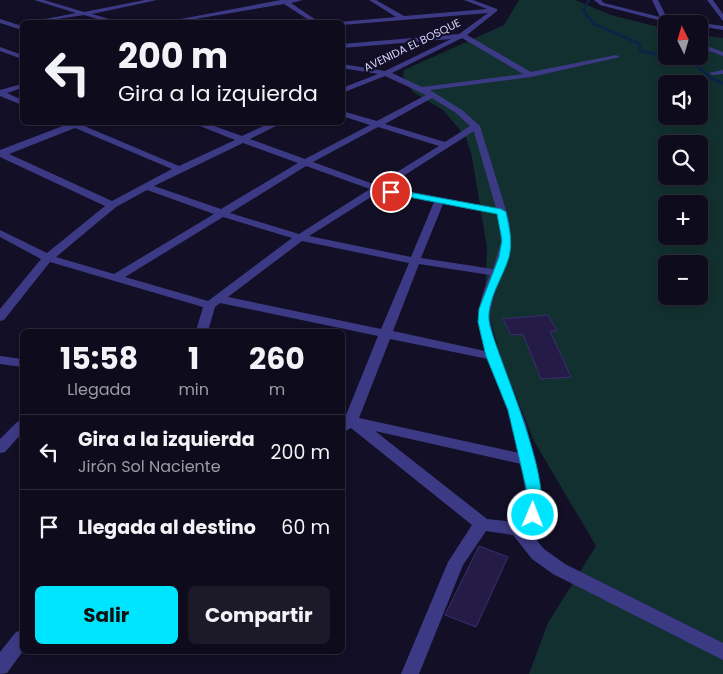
<!DOCTYPE html>
<html lang="es">
<meta charset="utf-8">
<style>
:root{--surface:#0e0b1c;--page:#1c1929;--text:#f1f3f6;--muted:#9b9ba3;--line:#2e2b3b;--accent:#00e5ff}
body{margin:0;font-family:Poppins,sans-serif;background:var(--page);color:var(--text);height:100vh;display:flex;flex-direction:column;font-size:19px;white-space:nowrap}
*{box-sizing:border-box;margin:0}
p{font-size:16px;color:var(--muted)}
.icon{flex:none;width:28px;height:28px;fill:none;stroke:currentColor;stroke-width:2;stroke-linecap:round;stroke-linejoin:round}
.map{position:relative;flex:1;overflow:hidden}
.side{position:absolute;left:20px;top:329px;width:325px;height:325px;display:flex;flex-direction:column;background:var(--surface);border-radius:8px;box-shadow:0 2px 8px #0003,0 0 0 1px var(--line)}
.side>*{flex:none}
.guide{position:absolute;left:20px;top:20px;width:325px;height:105px;border-radius:8px;box-shadow:0 2px 8px #0003,0 0 0 1px var(--line);background:#0e0b1c;color:var(--text);overflow:hidden}
.needle{width:32px;rotate:355deg}
.tools{position:absolute;left:658px;top:15px;display:grid;gap:10px}
.tools a{display:grid;place-items:center;width:50px;height:50px;border-radius:8px;background:var(--surface);box-shadow:0 2px 8px #0003,0 0 0 1px var(--line);font-size:25px}
.pin{position:absolute;display:grid;place-items:center;width:42px;height:42px;color:#fff;margin:-21px;border:2px solid #fff;border-radius:50%;box-shadow:0 1px 5px #0007}
.me{position:absolute;width:55px;margin:-28px;rotate:1deg;stroke-linejoin:round;filter:drop-shadow(0 0 4px #0008)}
.turn{display:flex;align-items:center;gap:18px;height:105px;padding:0 15px;font-size:22px}
.turn .icon{width:65px;height:65px;stroke-width:2.5}
.turn b{display:block;font-size:35px;line-height:42px}
.eta{display:flex;justify-content:space-evenly;align-items:center;height:85px;text-align:center}
.eta b{font-size:30px;font-weight:700;line-height:35px}
.action{display:flex;gap:10px;margin-top:auto;padding:10px 15px}
.action a{flex:1;height:58px;border-radius:8px;background:var(--accent);color:#111;font-size:20px;font-weight:700;line-height:58px;text-align:center}
.action a+a{background:var(--page);color:var(--text)}
ul{padding:0;list-style:none}
li{display:flex;align-items:center;gap:15px;height:75px;padding:0 15px;border-top:1px solid var(--line)}
li div{flex:1}
li b{display:block;font-size:19px}
li em{font-style:normal}
.map>svg:first-child{display:block}
.green{fill:#12302f;fill-rule:evenodd}
.lines{fill:none;stroke-linecap:round;stroke-linejoin:round}
.stream-far1{stroke:#0c2248;stroke-width:2.5}
.stream{stroke:#0c2248;stroke-width:3}
.building{fill:#241b47;stroke:#3b2d73}
.minor{fill:#3d3a85;fill-rule:evenodd}
.route{fill:#00e5ff;stroke:#0095a6}
.labels{text-anchor:middle;dominant-baseline:central;stroke-width:4.5;stroke-linejoin:round;paint-order:stroke}
.far-street-label{font-size:11px;fill:#d9d4ff;stroke:#130f26}
</style>
<div class="map">
<svg width="723" height="674" viewBox="0 0 723 674">
<rect width="100%" height="100%" fill="#130f26"/>
<path class="green" d="M519,0H575L611,15L666,29V56H699V35L723,38V674H529L548,623L596,546L534,441L501,359L485,300L487,248L472,157L466,137L443,110L413,92L403,76L404,70L504,25ZM666,84H699V116H666ZM666,144H699V176H666ZM666,204H699V236H666ZM666,264H699V296H666Z"/>
<g class="lines">
<path class="stream-far1" d="M589,0L583,11L594,24L640,44V51L666,56
M669,56L696,65L711,78L720,82"/>
<path class="stream" d="M717,81L723,83"/>
</g>
<path class="building" d="M548,315L557,331H550L571,377L541,379L523,334L511,335L503,319Z
M479,546L508,557L476,627L445,615Z"/>
<g class="lines">
<path class="minor" d="M34,0H44L84,12L145,0H157L92,14L116,21L117,22H109L84,15L37,22L40,20L76,13Z
M281,0H303L291,3L319,22H312L284,4L177,22H165Z
M369,0H376L404,16L487,9L464,0H473L497,9V11L467,35L531,72L616,55L620,57L531,77L430,90L462,110L480,126L509,220L511,235L510,252L494,295L489,316L496,347L526,424L541,491V515L535,526L529,531L544,549L565,564L723,643V660L553,574L532,559L513,535L486,531L463,565L419,674H401L448,562L472,525L351,428L342,433V414L346,415L378,336L220,303L215,307L208,331H196L203,307L50,262L4,320L0,321V309L41,259L0,237V230L47,253L105,206L0,157V150L68,124L65,122H83L82,125L179,166L235,140L190,122H203L242,136L272,122H284L250,139L305,159L370,125L342,116V111L377,121L426,95L385,76L342,93V88L378,74L342,68V64L385,71L451,39L342,48V44L459,34L488,13L342,25V22H339L396,17ZM462,38L523,74L422,87L392,73ZM432,98L456,113L470,126L445,142L385,124ZM378,127L439,146L376,185L313,162ZM75,128L172,169L112,201L9,154ZM474,132L496,208L386,187L474,131ZM243,143L298,163L221,209L154,186ZM306,166L370,189L299,234L230,213ZM147,190L214,214L114,274L56,257L116,207ZM379,192L434,202L411,257L309,236ZM443,204L498,214L501,242L493,269L421,258ZM223,217L292,238L208,301L125,277ZM302,241L409,263L381,329L228,297ZM419,264L490,275C477,305 475,320 485,351L393,331ZM390,339L488,359L509,415L519,453L359,418ZM375,431L521,464L526,496L525,514L516,522L487,519Z
M594,0H601L604,3L660,17L652,0H658L667,18L723,26V30L699,26V24L669,22L670,24H666V26L662,21L600,5Z
M707,0H713L723,14V21Z
M0,19L22,26V30L0,23Z
M699,43L723,52V56L699,47Z
M0,47L22,55V59L0,51Z
M723,70V74L713,75L709,73Z
M22,84V88L7,93L22,100V105L0,96V90Z
M0,356L22,359V367L0,364Z
M22,420V433L5,452L0,453V439L17,422Z
M22,630L23,651L7,673L0,674V652L16,632Z"/>
</g>
<path class="route" d="M391,189L501,209L506,212C509,227 513,241 509,257C503,278 484,303 490,326C500,364 556,486 538,519H528L526,515L528,496L508,410L486,356L478,322L479,309L499,257L502,240L497,214L388,193V190Z"/>
<g class="labels">
<g class="far-street-label">
<text transform="translate(412 45) rotate(-26)">AVENIDA EL BOSQUE</text>
</g>
</g>
</svg>
<div class="tools">
<a><svg class="needle" viewBox="-14 -14 28 28"><path d="M0-13l5 13h-10z" fill="#e53935"/><path d="M0 13l5-13h-10z" fill="#9b9ba3"/></svg></a>
<a><svg class="icon" aria-label="sound" viewBox="0 0 24 24"><path d="M4 9h4l5-4v14l-5-4H4zM17 9q2 3 0 6"/></svg></a>
<a><svg class="icon" aria-label="search" viewBox="0 0 24 24"><circle cx="10" cy="10" r="6"/><path d="M15 15l6 6"/></svg></a>
<a>+</a>
<a>−</a>
</div>
<div class="pin" style="left:391px;top:192px;background:#d93025"><svg class="icon" aria-label="arrive" viewBox="0 0 24 24"><path d="M6 21V4h12l-3 4 3 4H6"/></svg></div>
<svg class="me" style="left:533px;top:515px" viewBox="-20 -20 40 40"><circle r="17" fill="#00e5ff" stroke="#fff" stroke-width="3"/><path d="M0-11L8 9 0 5-8 9z" fill="#fff"/></svg>
<div class="guide">
<div class="turn"><svg class="icon" aria-label="left" viewBox="0 0 24 24"><path d="M17 20v-9H6M10 6l-5 5 5 5"/></svg><div><b>200 m</b>Gira a la izquierda</div></div>
</div>
<section class="side">
<div class="eta">
<div><b>15:58</b><p>Llegada</p></div>
<div><b>1</b><p>min</p></div>
<div><b>260</b><p>m</p></div>
</div>
<ul>
<li><svg class="icon" aria-label="left" viewBox="0 0 24 24"><path d="M17 20v-9H6M10 6l-5 5 5 5"/></svg><div><b>Gira a la izquierda</b><p>Jirón Sol Naciente</p></div><em>200 m</em></li>
<li><svg class="icon" aria-label="arrive" viewBox="0 0 24 24"><path d="M6 21V4h12l-3 4 3 4H6"/></svg><div><b>Llegada al destino</b></div><em>60 m</em></li>
</ul>
<div class="action"><a>Salir</a><a>Compartir</a></div>
</section>
</div>
